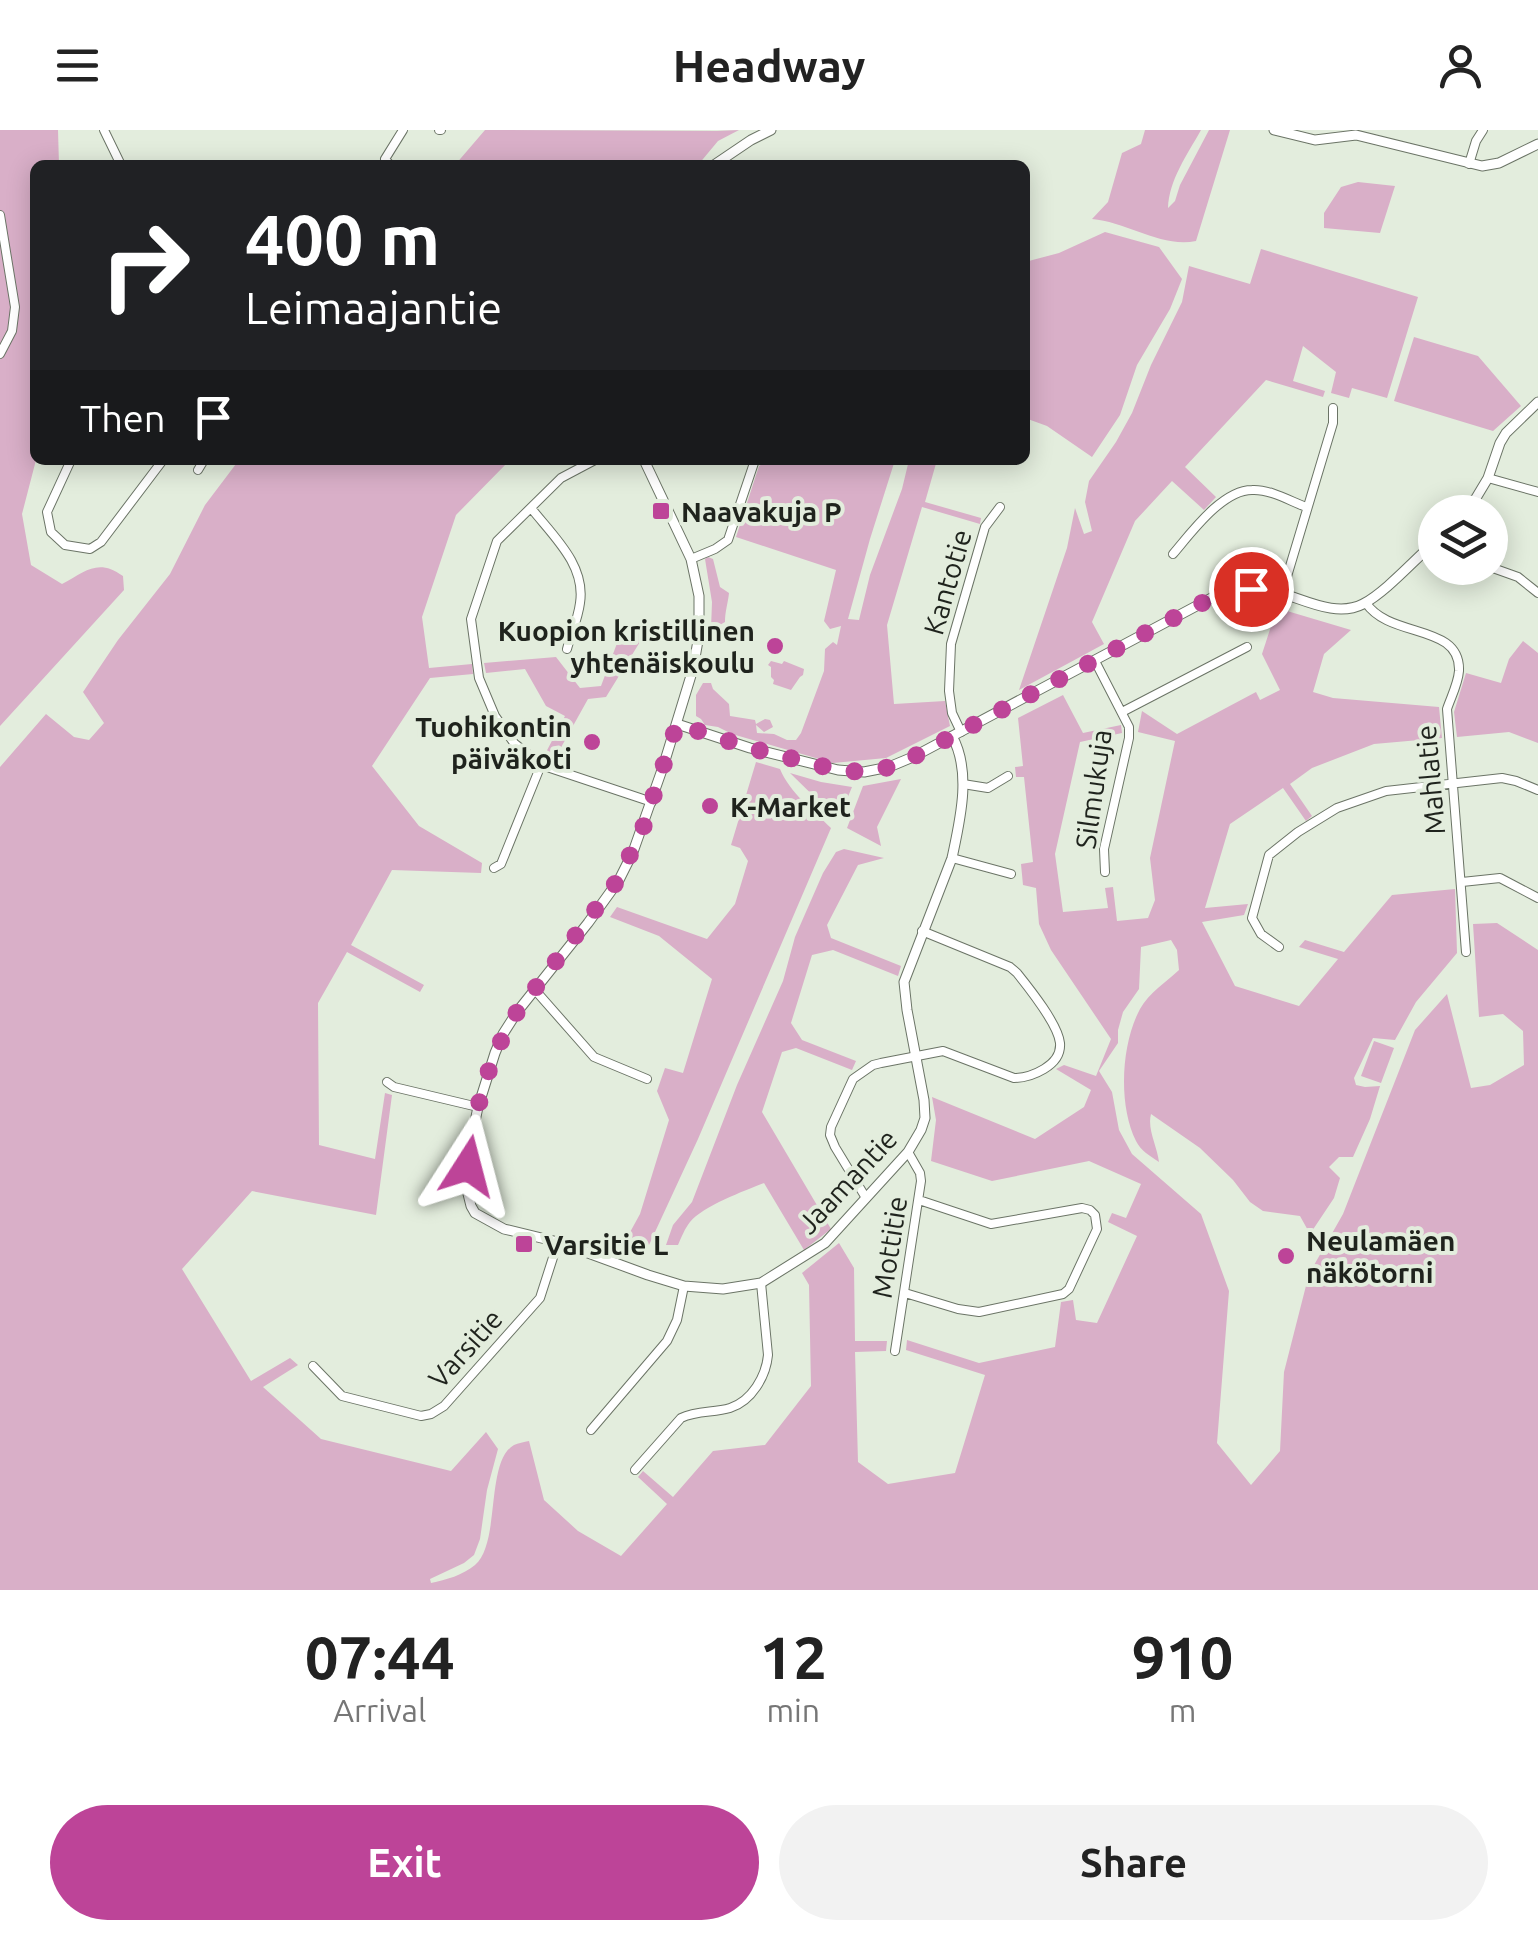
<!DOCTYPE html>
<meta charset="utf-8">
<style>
:root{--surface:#fff;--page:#f2f2f2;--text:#222;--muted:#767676;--accent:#bd4498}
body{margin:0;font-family:Ubuntu,sans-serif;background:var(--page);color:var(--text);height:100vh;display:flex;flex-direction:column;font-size:38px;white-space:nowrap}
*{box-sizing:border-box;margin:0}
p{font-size:32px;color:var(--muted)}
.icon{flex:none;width:55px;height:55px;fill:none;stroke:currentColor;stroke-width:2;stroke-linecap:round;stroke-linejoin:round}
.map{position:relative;height:1460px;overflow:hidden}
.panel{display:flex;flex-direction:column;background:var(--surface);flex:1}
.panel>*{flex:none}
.banner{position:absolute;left:30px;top:30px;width:1000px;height:305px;border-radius:15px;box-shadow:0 5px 25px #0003;background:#202124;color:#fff;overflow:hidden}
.tools{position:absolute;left:1418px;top:365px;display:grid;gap:20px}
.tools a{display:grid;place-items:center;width:90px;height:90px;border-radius:50%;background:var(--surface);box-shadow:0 5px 25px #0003;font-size:50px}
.pin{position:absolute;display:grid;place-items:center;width:85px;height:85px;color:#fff;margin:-42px;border:5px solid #fff;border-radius:50%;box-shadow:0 2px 10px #0007}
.me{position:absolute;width:110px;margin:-55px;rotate:9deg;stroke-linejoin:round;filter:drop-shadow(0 0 8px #0008)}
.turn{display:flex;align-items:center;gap:35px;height:210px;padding:0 50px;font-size:45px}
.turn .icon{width:130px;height:130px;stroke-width:2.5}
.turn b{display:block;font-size:70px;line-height:85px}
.then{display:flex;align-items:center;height:95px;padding:0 50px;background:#0003;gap:20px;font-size:38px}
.eta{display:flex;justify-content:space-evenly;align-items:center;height:170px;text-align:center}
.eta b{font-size:60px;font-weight:600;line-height:70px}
.action{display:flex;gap:20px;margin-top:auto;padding:20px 50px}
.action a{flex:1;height:115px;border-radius:60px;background:var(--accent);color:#fff;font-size:40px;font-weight:600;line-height:115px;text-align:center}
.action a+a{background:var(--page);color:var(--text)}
header{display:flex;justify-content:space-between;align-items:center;height:130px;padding:0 50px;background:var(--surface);font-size:45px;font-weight:600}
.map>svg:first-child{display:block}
.green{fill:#d9afc8}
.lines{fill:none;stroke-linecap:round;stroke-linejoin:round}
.minor-casing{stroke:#6b7466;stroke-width:10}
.tertiary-casing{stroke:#6b7466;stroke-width:11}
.minor{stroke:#fff;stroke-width:8}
.tertiary{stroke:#fff;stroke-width:9}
.route{stroke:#bd4498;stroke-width:18;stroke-dasharray:0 32.4}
.poi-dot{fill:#bd4498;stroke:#e3eddd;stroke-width:4}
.labels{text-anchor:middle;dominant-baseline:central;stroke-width:8;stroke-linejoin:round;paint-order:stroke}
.poi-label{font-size:28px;font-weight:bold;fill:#1f231d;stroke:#e3eddd;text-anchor:start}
.street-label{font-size:28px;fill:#1f231d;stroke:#e3eddd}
</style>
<header><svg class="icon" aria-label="menu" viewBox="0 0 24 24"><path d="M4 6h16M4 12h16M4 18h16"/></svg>Headway<svg class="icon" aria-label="person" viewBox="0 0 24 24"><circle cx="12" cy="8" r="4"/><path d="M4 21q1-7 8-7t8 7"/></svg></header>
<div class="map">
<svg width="1538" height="1460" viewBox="0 0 1538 1460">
<rect width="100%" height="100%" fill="#e3eddd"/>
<path class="green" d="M0,0H58L59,35H35L36,330L22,384L31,435L62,454C86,441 98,428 123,446L124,460L0,596Z
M485,0L717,1L739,0L718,11L698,35H455Z
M1145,0H1201C1187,25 1169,50 1168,78L1175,71L1180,55L1209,0H1230L1196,111C1161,118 1127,92 1092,89L1108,72L1122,23L1141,14Z
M1358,52L1395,56L1380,103L1324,98V83L1341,57Z
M1105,102L1159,117L1182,149L1170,179L1137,235L1120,285L1092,327L1047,296L1025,288V132L1059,123Z
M1261,119L1418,167L1387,268L1352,258L1349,268L1331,263L1336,242L1303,216L1293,251L1325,261L1323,267L1266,250L1185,337L1216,367L1204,380L1172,351L1135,391L1092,492L1104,514L1019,560L1067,418L1075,378L1084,404L1092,401L1085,372L1089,351L1116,312L1132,283L1151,235L1182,172L1189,136L1250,154Z
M1414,207L1478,226L1521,276L1493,301L1394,271Z
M239,330H510L456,385L422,487L429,538L472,534L473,544L430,548L372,636L419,696L482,733L481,743L392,740L351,815L424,855L420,862L347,822L318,873L319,1015L375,1029L385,963L392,965L376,1085L252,1061L182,1139L251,1251L290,1228L298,1235L263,1257L321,1309L451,1341L486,1302L498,1319L487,1360L480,1409L474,1425L464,1433L430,1449L431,1453C446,1450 463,1445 475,1435C501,1413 485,1331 514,1315C518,1313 524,1312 529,1311L544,1370L578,1401L621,1426L667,1374L638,1347L643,1341L673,1367L713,1321L765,1315L811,1256L809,1155L802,1143L839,1113L854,1138L855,1211H887L886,1221L855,1222L858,1332L888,1354L955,1343L985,1245L906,1220L907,1210L979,1233L1055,1217L1061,1172L1073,1170L1076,1190L1097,1193L1137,1106L1108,1092L1112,1083L1126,1088L1141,1054L1089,1031L992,1051L931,1031L936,990L932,967L1035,1009L1084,977L1091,960L1056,939L1064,935L1096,946L1111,909L1051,820L1039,794L1036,758L1023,755L1021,734L1033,732L1024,647H1016L1015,637L1023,636L1018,588L1063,565L1083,603L1121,595L1122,603L1080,612L1055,724L1063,782L1108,778L1105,758L1113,757L1117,791L1148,788L1155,770L1150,728L1175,611L1138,602L1142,581L1177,604L1256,562L1260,570L1280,560L1262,524L1277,478L1351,500L1324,524L1313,562L1333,568L1439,577L1442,608L1374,614L1312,638L1290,654L1312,686L1306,691L1283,658L1230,694L1205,778L1248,774L1244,785L1202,792L1235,856L1299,876L1338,829L1299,817L1305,810L1344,822L1392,765L1455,759L1457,823L1416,872L1395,910L1373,908L1354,948L1356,955L1365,957L1380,956L1370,989L1353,1027H1339L1329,1037L1340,1048L1334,1068L1310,1104L1300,1086L1263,1081L1250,1072L1233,1050L1200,1018L1151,984C1147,999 1157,1016 1159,1032C1150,1026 1141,1021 1136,1011C1118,975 1121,914 1140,879C1149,863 1166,852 1179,840L1177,820L1171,810L1141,817L1139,859L1123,882L1118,900V913L1099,941L1112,962L1119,1000L1132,1024L1201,1084L1229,1161L1217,1313L1251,1355L1280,1321L1284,1242L1309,1144L1343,1084L1415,900L1447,864L1471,958L1490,955L1524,935L1523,901L1503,884L1479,887L1473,794L1497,793L1538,820V1460H0V637L46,584L74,607L89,610L104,593L83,562L118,510L170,444L205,375Z
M769,330H895L870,409L848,489L859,490L870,445L902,359L909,330H937L925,372L981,388L980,394L922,377L887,495L894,574L945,571L950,596L886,628L833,633L732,604L718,597L705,595L701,589L696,586V565L703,553H711L713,559L729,574L730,586L755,590L756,594L765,589L770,590L773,597L764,602L756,595L757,603L774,604L787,610H796L801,603L824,541L825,519L833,512L837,515L841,496L830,499L824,491L836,440L736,407L759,336Z
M708,427L713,429L720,457L729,463C728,473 725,481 725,492L718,496L717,500L711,499L712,472L705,429Z
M625,492L690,503L688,514L643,507L606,567L588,569L554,630L544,626L565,586L546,576L525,539L486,543L484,533L556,527L580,558L601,556Z
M1523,511L1538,523V613L1509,602L1457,607L1454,582L1466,543L1501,553L1509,529Z
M771,531L782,534L784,531L804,539L803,545L800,547L791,560L773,554L774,550L771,547V537L768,535Z
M756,632L780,639C790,663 813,680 831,698L698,1009L649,1115L642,1111L623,1115L640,1084L669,990L657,961L665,938L683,943L712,849L659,806L610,787L617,777L707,809L735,774L748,731L740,718L731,715Z
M790,643L821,652L852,657L840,686L835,687Z
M901,649L877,697L881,716L847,698L863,656Z
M844,719L884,728L858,735L827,795L831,808L901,836L898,846L833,820L812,825L791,893L802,910L856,931L852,940L796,918L782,922L762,982L831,1099L804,1120L764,1053C744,1061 703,1076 690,1092C685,1098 681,1108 678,1115H666L673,1095L692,1072L737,955L783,851L795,807L823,743L836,722Z
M1374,911L1394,918L1381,953L1361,946Z"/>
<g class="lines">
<g class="minor-casing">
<path id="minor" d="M104,0L121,35
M439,0H441
M1469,34L1476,11L1483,0
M390,35L385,29L403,0
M0,85L15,177L12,201L0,224
M71,330L47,382L51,402L65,415L90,419L101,412L163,330
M595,330L561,348L497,411L471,489L479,548L495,586L514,613L541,635L652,672
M198,340L204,330
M1488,348L1538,362
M531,378C553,406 586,435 580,473C578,489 571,504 567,519
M1173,424C1191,403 1222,360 1252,360C1270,359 1290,371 1306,377
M691,429L715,419L728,410L755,330
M1490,437L1518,447L1538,463
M1282,463L1333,293V278
M1366,473C1390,509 1461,493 1459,541C1458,554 1451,567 1447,579L1466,822
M1095,531L1129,597V608L1104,719L1105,742
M1122,582L1247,517
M961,602L952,583L949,561L951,514L985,397L1000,377
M963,654L988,658L1008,646
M952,728L1011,744
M494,738L501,734L541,635
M1462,752L1500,748L1538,768
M1279,817L1261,804L1252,788L1269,725L1298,702L1337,678L1386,661L1502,648L1516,651L1538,660
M535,860L594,927L647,949
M387,952L394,957L478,977
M866,1068L835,1017L830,1005L831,997L853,949L873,935L881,933L943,921L1014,948C1026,948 1034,945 1044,939C1054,933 1061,925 1060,913C1058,894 1029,858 1017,843L1010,837L922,801
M905,1163L958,1179L979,1182L1063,1164L1069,1159L1097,1099L1095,1085L1090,1080L1082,1078L991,1094L919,1070
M895,1221L921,1051L920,1043L908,1022
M313,1236L342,1266L421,1286L431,1284L444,1276L540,1168L558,1112
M591,1300L667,1211L677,1190L684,1156
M635,1340L681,1288C697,1280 714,1283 730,1278C752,1271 766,1246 768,1225L761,1153"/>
</g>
<g class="tertiary-casing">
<path id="tertiary" d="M1274,0L1315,10L1356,5L1482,36L1499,33L1538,14
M714,35L751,10L771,0
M644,330L691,429L699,466V505L693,539L663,637L633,722L619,750L588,793L517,882L503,904L495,923L478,977L470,1016L466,1056L471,1076L475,1083L504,1099L558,1112L648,1145L684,1156L723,1159L761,1153L825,1113L908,1022L921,1000L925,988L924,970L907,880L904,852L952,728C960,690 972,642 952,606
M1463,382L1476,368L1488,348L1500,313L1506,303L1538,272
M677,594L750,618L838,640L864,642L889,637L913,627L1217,465C1232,461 1248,457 1264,459C1295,463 1332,490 1363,474C1386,462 1415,429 1435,412"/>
</g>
<use href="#minor" class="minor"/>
<use href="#tertiary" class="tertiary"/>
</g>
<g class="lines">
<path class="route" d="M468,1036C474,982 488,928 517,882L618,750L643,698L677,594L750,618L838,640L864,642L890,637L913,627L1217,465L1233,460L1251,459"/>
</g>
<g class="poi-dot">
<rect x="651" y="371" width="20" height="20" rx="5"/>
<circle cx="775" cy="516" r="10"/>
<circle cx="592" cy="612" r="10"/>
<circle cx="710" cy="676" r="10"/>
<rect x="514" y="1104" width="20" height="20" rx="5"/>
<circle cx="1286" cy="1126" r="10"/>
</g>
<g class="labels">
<g class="poi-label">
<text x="681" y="381">Naavakuja P</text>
<text x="755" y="500" text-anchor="end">Kuopion kristillinen<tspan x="755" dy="32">yhtenäiskoulu</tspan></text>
<text x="572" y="596" text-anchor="end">Tuohikontin<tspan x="572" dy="32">päiväkoti</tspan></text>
<text x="730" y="676">K-Market</text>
<text x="1306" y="1110">Neulamäen<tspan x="1306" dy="32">näkötorni</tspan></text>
<text x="544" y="1114">Varsitie L</text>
</g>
<g class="street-label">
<text transform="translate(947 452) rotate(-74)">Kantotie</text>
<text transform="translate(1430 650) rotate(-95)">Mahlatie</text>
<text transform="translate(1093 659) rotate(-82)">Silmukuja</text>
<text transform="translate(847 1051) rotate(-47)">Jaamantie</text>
<text transform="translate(889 1117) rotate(-81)">Mottitie</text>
<text transform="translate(465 1218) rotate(-48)">Varsitie</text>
</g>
</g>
</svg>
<div class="tools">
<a><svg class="icon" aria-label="layers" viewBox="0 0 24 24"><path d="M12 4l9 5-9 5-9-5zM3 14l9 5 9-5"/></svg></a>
</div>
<div class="pin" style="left:1251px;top:459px;background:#d93025"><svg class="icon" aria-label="arrive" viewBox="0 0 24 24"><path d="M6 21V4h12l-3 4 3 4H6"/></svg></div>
<svg class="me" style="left:468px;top:1036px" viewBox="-20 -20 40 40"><path d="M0-17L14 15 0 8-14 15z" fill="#bd4498" stroke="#fff" stroke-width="4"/></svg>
<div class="banner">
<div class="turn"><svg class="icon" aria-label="right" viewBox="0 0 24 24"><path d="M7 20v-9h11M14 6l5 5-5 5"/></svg><div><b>400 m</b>Leimaajantie</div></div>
<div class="then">Then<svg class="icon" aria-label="arrive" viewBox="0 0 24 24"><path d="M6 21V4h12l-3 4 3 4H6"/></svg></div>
</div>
</div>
<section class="panel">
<div class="eta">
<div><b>07:44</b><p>Arrival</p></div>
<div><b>12</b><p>min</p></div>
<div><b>910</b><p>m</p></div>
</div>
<div class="action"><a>Exit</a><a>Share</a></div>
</section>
